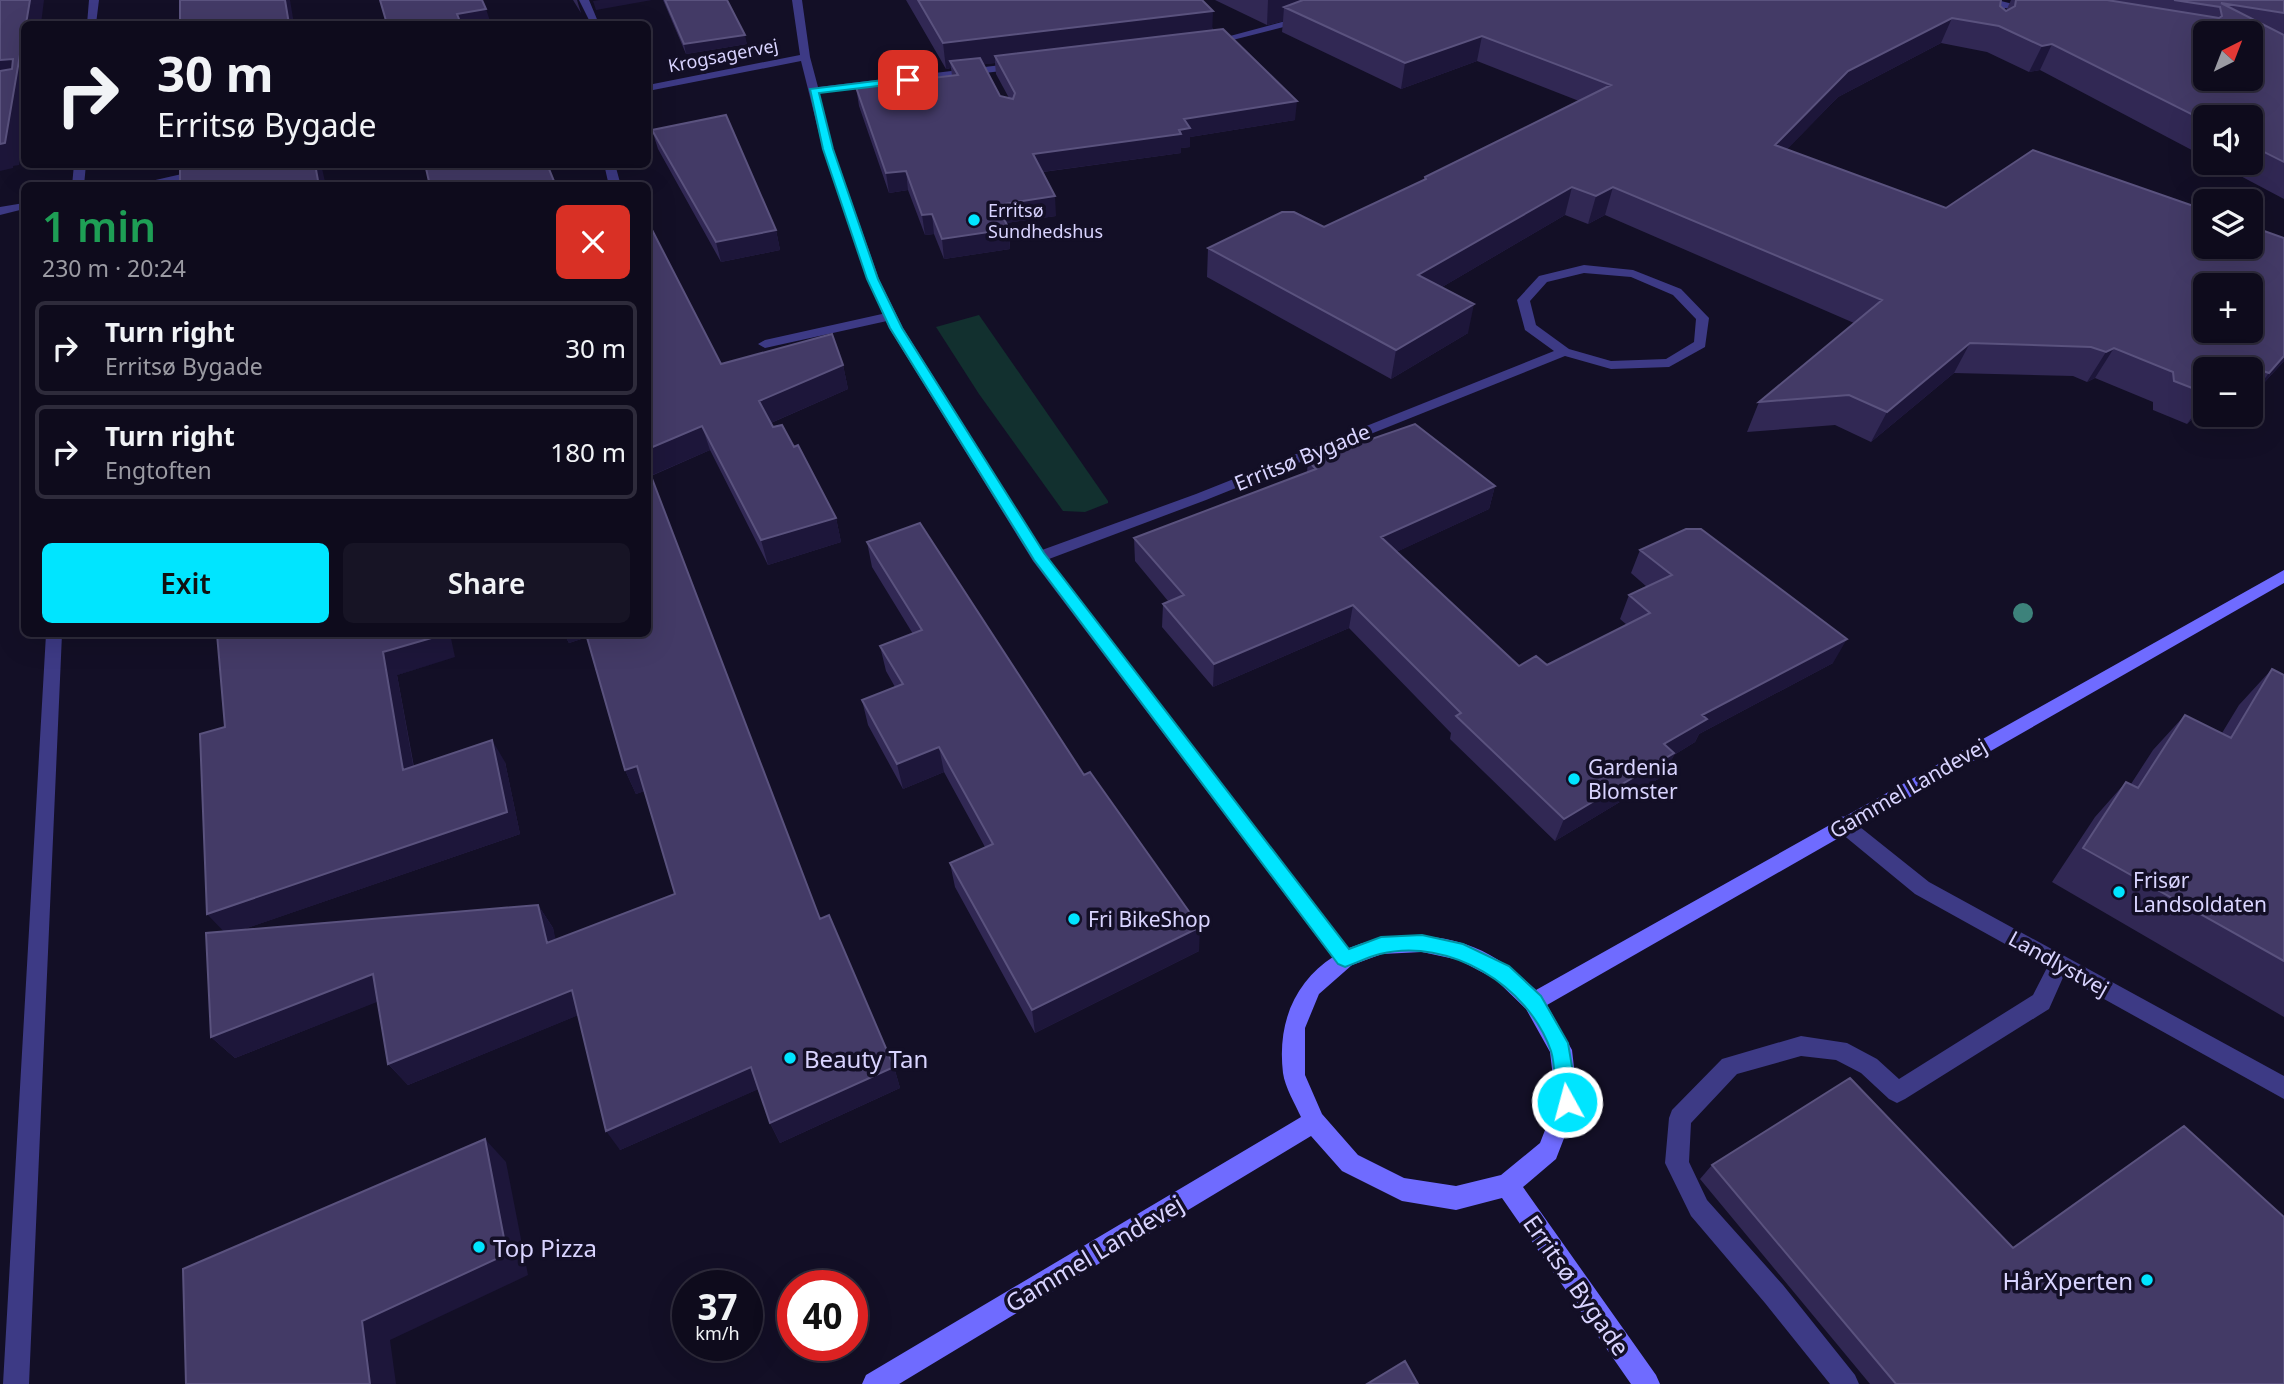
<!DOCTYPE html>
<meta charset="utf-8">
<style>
:root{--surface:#0e0b1c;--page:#171425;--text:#f1f3f6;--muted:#9b9ba3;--line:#2e2b3b;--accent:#00e5ff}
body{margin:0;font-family:"Noto Sans",sans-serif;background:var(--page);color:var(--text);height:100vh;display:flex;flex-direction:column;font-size:26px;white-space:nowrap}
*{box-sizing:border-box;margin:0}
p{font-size:23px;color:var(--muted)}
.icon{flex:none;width:38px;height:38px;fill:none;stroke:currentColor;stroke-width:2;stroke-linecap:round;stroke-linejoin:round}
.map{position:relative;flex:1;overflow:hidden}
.drawer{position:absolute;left:21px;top:182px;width:630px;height:455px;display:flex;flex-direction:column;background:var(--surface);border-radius:10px;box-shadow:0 7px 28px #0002,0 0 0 2px var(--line)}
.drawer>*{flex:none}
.guide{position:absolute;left:21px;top:21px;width:630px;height:147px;border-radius:10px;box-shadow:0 7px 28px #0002,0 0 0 2px var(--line);background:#0e0b1c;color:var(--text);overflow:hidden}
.needle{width:46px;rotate:42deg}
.buttons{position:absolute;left:2193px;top:21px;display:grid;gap:14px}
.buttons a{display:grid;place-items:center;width:70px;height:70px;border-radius:10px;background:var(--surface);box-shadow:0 7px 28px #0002,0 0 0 2px var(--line);font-size:35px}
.speed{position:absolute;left:672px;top:1270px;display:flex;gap:14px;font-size:35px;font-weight:700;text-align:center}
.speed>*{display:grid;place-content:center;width:91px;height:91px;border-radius:50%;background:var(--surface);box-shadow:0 7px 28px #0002,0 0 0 2px var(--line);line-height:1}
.speed small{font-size:18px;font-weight:400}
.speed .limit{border:10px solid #d22;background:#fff;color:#111}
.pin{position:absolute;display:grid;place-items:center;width:60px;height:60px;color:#fff;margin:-30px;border-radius:14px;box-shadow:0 4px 10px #0006}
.me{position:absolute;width:77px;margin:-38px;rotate:353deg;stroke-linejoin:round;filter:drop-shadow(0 0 5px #0008)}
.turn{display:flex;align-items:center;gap:24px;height:147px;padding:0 21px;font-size:32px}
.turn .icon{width:91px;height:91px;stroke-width:2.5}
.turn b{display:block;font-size:49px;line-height:60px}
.round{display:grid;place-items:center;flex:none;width:74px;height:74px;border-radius:10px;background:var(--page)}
.summary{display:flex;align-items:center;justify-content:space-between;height:119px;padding:0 21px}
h1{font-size:42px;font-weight:600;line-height:52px;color:#1e9e55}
.primary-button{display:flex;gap:14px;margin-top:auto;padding:14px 21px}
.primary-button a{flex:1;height:80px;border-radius:10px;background:var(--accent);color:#111;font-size:28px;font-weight:600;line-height:80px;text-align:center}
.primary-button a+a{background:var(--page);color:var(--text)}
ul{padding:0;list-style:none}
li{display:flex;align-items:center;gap:21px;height:94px;margin:0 14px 10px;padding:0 7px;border:4px solid var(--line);border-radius:10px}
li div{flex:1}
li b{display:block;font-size:26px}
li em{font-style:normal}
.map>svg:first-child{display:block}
.green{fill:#12302f}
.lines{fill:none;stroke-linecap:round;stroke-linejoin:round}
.lane{fill:#3d3a85;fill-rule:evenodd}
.street{fill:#3d3a85;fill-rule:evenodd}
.secondary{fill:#6f6bff;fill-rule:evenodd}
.tree{fill:#3d827b}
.wall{fill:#312854;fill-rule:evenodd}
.shaded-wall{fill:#1d163a}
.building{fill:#433a66;stroke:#5a527e;stroke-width:2;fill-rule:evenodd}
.route{fill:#00e5ff;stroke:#0095a6;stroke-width:2}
.poi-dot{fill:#00e5ff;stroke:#130f26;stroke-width:2.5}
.labels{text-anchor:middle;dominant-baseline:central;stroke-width:7;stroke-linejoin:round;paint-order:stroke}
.far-street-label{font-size:18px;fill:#d9d4ff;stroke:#130f26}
.far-poi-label{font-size:18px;fill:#d9d4ff;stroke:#130f26;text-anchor:start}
.street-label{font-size:21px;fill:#d9d4ff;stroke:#130f26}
.poi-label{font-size:21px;fill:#d9d4ff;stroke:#130f26;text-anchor:start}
.near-poi-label{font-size:24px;fill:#d9d4ff;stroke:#130f26;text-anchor:start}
.near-street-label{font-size:24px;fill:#d9d4ff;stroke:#130f26}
</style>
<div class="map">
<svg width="2284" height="1384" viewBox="0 0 2284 1384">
<rect width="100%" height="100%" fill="#130f26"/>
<path class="green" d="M979,315L1108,501V503L1085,512L1063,511L979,394L936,327Z"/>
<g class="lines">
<path class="lane" d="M579,0H589L599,24H591Z
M891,312L897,316L896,319L765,348L758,344L765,340Z
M2059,955L2066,958L2069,964L2049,1009L1905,1099L1897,1103L1889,1099L1861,1073L1836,1060L1801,1056L1737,1074L1691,1123L1689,1162L1707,1200L1783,1285L1855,1375L1859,1384H1830L1765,1303L1691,1216L1665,1163L1669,1118L1672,1110L1722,1059L1801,1036L1847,1043L1877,1059L1899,1079L2033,995L2052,958Z"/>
<path class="street" d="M89,0H99L96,24H87Z
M792,0H802L810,57L818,87L1018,63L1023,66L1018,69L819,93L833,149L879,279L903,328L1042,550L1196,494L1554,351L1525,330L1517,300L1539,276L1584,265L1633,270L1681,289L1709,318L1705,347L1669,367L1611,369L1565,356L1206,500L1049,559L1352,953L1355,959L1352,965L1345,968L1338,965L1033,561L889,328L867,279L823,149L801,61L648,91V85L800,55ZM1584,273L1631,277L1673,295L1696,319L1694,342L1666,359L1611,361L1569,349L1536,325L1530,301L1547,282Z
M2001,1L2037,10L2032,13L2005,8L2002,28L1997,31L1992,28L1996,4Z
M1304,16L1309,19L1307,21L1209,46L1204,43Z
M74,164H86L84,186H72Z
M226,164H250L154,186H129Z
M604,164H615L621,186H609Z
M24,203V209L0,215V207Z
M46,634H62L29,1384H3Z
M1843,816L1850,819L1929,882L2284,1076V1099L1915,894L1836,829L1833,824L1836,819Z"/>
<path class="secondary" d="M2284,570V583L1547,1005L1572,1050L1578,1102L1556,1159L1523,1187L1656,1375L1660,1384H1631L1502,1198L1456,1210L1402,1201L1342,1171L1311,1136L899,1384H862L866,1375L1301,1117C1295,1104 1285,1087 1283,1073C1270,964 1371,914 1465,944C1493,953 1515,971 1536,990ZM1422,952L1459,960L1495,979L1526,1009L1550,1052L1556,1102L1540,1143L1501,1175L1456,1186L1404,1178L1358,1155L1322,1114L1305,1075V1028L1319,994L1352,965L1382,954Z"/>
</g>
<circle class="tree" cx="2023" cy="613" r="10"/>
<path class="wall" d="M573,0H577L581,13Z
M663,0H727L747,44L686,54Z
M906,0H1202L1213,30L1295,120L1190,137V147L1181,148V153L1043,172L1056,216L1006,223L1009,229L1010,249L944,259L934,234L925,235L908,190L889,193L859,106L856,87L952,76L951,68L946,69ZM995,63L996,74L1009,98L1000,96L983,64Z
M1215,0H2001L2000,6L2006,11L2011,0H2284V199L2216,163H2250V117H2205V157L2040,70L2029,72L1987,52L1941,43L1838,97L1787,149L1946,208L2284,238V361L2250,398V369H2205V407L2187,424L2153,410V402L2095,378L2087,382L2073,376L1954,373L1871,442L1835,425L1747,432L1759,402L1854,323L1605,215L1588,224L1565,215L1442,287L1468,333L1391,379L1207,277L1208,248L1324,227L1424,180L1425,177L1579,101L1477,61L1401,89L1282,32L1283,21L1267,25Z
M652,130L776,230L780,250L721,262L658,149Z
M648,222L721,364L843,365L848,389L771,423L836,518L841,542L768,565L710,450L651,476L820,919L894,1067L900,1088L780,1143L770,1123L758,1089L620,1150L578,1015L408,1085L388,1064L378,1001L235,1058L211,1037L223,931L225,727L455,657L397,675L414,767L505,762L520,834L241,930L538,905L553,928L555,940L675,894L644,791L636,794L625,770L587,637L569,643L564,634H648Z
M1308,461L1495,486L1489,509L1396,552L1519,666L1547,665L1627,625L1620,619L1629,595L1647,587L1631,573L1640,550L1833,663L1699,734L1695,742L1674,755L1663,776L1555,841L1450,739L1451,733L1349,628L1213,687L1162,627L1163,604L1168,601L1135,561L1134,538L1307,472Z
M867,542L1084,775L1199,951L1035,1033L955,887L950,863L985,847L944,772L903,789L868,725L862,700L895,687L886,671L880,646L913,634L872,567Z
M2272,669L2284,675V1017L2052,882L2095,817L2126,782L2131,784L2153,750L2185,715L2222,733L2239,705Z
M1712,1165L2013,1248L2284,1384H1870L1700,1179Z"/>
<path class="shaded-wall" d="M30,0H44L41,24H26Z
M285,0H290L294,24H289Z
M600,0H652L596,10L593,1Z
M1268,0H1338L1284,7L1283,21L1267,25Z
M486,9L491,24H461L457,14Z
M1213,11L1212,37L995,56V63L954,68L950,61L951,68L946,69L943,43Z
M1952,18L1941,43L1838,97L1765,172L1775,145L1848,71Z
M24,31V128L19,165L13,166V168L0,171V60Z
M745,35L747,44L686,54L684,44Z
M1482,36L1477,61L1401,89L1405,63Z
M2052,44L2040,70L2029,72L2042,46Z
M1297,101L1295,120L1190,137V147L1181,148V153L1034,173L1033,154L1179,130L1184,119Z
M315,164H321L326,186H319Z
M906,171L908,190L889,193L886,173Z
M1572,187L1565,215L1413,304L1418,275Z
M1613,187L1605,215L1588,224L1596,196Z
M1055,196L1056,216L999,224L997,205Z
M932,214L934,234L925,235L922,215Z
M1009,229L1010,249L944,259L942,239Z
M776,230L780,250L721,262L716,242Z
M1474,304L1468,333L1391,379L1396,350Z
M1970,343L1954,373L1871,442L1887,412Z
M2114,348L2095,378L2087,382L2106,352Z
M2284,356V361L2250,398L2269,373Z
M843,365L848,389L766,425L759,401Z
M2205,399V407L2187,424Z
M702,426L710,450L650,476L648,469V449Z
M1495,486L1489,509L1377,561L1381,537Z
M836,518L841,542L768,565L761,540Z
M1353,605L1349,628L1213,687L1214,664Z
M442,634H450L455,657L397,675L418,792L403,770L383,652Z
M564,634H589L591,636L569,643Z
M1847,639L1833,663L1699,734L1695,742L1674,755L1663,776L1555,841L1564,819L1702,715Z
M492,740L505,762L520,834L227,935L207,914Z
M939,747L944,772L903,789L897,764Z
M637,766L648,790L636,794L625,770Z
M538,905L553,928L562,966L547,943Z
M1200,927L1199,951L1035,1033L1032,1010Z
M373,974L392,996L235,1058L211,1037Z
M572,990L586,1012L408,1085L388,1064Z
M751,1067L761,1088L620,1150L606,1131Z
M894,1067L900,1088L780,1143L770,1123Z
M485,1139L506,1162L528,1275L390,1340L396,1384H370L362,1321Z"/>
<path class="building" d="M0,0H30L26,24H24V31L5,143L0,144V71L12,69L13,59L0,60Z
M180,0H285L289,24H180Z
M380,0H482L486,9L457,14L461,24H387Z
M665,0H727L745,35L684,44Z
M918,0H1202L1213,11L943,43Z
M1303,0H2001L2000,6L2006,11L2015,6L2016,0H2107L2219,18L2222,16L2220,7L2174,0H2284V13L2221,3L2284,35V162L2250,145V117H2205V121L2052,44L2042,46L1999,26L1952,18L1848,71L1775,145L1946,208L2033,150L2205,210V247H2250V226L2284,238V356L2269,373L2242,364L2236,369H2205V393L2174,381L2173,372L2114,348L2106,352L2091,347L1970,343L1887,412L1849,395L1759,402L1882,300L1613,187L1596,196L1572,187L1418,275L1474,304L1396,350L1208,248L1282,212H1294L1324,227L1426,179L1425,177L1611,85L1482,36L1405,63L1284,7ZM2205,33H2250V79H2205ZM2205,285H2250V331H2205Z
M1223,29L1297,101L1184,119L1190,128L1179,130L1181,134L1033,154L1055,196L997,205L1009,229L942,239L932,214L922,215L906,171L886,173L856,87L958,75L950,61L980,58L1000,96L1013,99L1015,93L995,56Z
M726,115L776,230L716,242L652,130Z
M180,164H315L319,186H174V183L180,181Z
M425,164H547L556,186H430Z
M648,222L721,364L832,334L843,365L759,401L773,427L782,425L794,447L798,445L836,518L761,540L702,426L648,449Z
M1415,424L1495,486L1381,537L1519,666L1536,656L1547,665L1650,613L1629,595L1672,575L1640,550L1686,529H1701L1847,639L1702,715L1707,719L1664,744L1674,753L1564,819L1456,716L1461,713L1353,605L1214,664L1163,604L1184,595L1134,538L1316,469L1308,461Z
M648,468L820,919L829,915L894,1067L770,1123L751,1067L606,1131L572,990L388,1064L373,974L211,1037L206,933L538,905L547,943L675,894L637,766L625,770L586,634H648Z
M920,523L1084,775L1090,772L1200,927L1032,1010L950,863L993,844L939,747L897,764L862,700L903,684L880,646L922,630L867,542Z
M217,634H442V635L383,652L403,770L492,740L507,812L207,914L200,734L225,727Z
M2272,669L2284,675V961L2083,848L2126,782L2138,788L2185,715L2231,738Z
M1850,1078L2013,1248L2184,1126L2284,1217V1384H1896L1712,1165Z
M485,1139L507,1254L362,1321L370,1384H186L183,1269Z
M1405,1361L1418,1384H1367Z"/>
<path class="route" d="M908,77L911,78V82L819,93L833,149L878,279L902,328L1044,553L1349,949L1381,937L1422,935L1463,944L1509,966L1541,996L1568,1043L1578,1102L1575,1109L1567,1112L1560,1109C1552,1091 1557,1070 1551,1051C1528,985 1449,937 1380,954C1368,957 1356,963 1345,967L1338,964L1034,560L890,328L867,279L823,149L810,89Z"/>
<g class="poi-dot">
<circle cx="974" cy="220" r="7"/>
<circle cx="1574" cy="779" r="7"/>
<circle cx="2119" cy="892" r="7"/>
<circle cx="1074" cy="919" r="7"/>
<circle cx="790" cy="1058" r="7"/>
<circle cx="479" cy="1247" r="7"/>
<circle cx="2147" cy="1280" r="7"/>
</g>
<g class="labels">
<g class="far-street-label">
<text transform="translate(723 55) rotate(-11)">Krogsagervej</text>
</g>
<g class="far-poi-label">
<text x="988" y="210">Erritsø<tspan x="988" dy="21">Sundhedshus</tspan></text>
</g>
<g class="street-label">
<text transform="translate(1302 457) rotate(-22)">Erritsø Bygade</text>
<text transform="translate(1908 788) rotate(-30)">Gammel Landevej</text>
<text transform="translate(2059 963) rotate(29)">Landlystvej</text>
</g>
<g class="poi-label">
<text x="1588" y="767">Gardenia<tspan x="1588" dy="24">Blomster</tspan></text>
<text x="2133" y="880">Frisør<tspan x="2133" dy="24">Landsoldaten</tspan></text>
<text x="1088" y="919">Fri BikeShop</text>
</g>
<g class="near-poi-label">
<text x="804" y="1058">Beauty Tan</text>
<text x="493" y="1247">Top Pizza</text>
<text x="2133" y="1280" text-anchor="end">HårXperten</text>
</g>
<g class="near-street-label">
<text transform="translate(1094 1253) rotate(-31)">Gammel Landevej</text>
<text transform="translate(1577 1285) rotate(55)">Erritsø Bygade</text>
</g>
</g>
</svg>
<div class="buttons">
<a><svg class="needle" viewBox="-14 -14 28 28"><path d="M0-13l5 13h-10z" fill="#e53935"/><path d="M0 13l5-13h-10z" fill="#9b9ba3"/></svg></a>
<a><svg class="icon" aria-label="sound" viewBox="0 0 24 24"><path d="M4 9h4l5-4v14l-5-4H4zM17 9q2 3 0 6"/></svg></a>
<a><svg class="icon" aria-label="layers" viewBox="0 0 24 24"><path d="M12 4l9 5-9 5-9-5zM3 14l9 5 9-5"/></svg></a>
<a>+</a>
<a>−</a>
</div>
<div class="speed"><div>37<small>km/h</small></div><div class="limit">40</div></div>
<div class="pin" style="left:908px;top:80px;background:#d93025"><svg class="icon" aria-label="arrive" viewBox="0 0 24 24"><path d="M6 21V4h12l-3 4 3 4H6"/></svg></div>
<svg class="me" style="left:1567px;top:1102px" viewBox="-20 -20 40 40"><circle r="17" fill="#00e5ff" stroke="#fff" stroke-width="3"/><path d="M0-11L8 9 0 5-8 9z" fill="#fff"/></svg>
<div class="guide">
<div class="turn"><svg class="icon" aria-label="right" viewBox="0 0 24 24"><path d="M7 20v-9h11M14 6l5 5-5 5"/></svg><div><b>30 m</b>Erritsø Bygade</div></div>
</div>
<section class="drawer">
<div class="summary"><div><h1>1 min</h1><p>230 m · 20:24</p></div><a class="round" style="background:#d93025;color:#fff"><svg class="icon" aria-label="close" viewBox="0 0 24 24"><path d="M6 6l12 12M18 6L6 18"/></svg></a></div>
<ul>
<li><svg class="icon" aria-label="right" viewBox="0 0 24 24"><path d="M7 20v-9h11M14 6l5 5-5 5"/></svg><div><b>Turn right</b><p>Erritsø Bygade</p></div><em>30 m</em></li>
<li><svg class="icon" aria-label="right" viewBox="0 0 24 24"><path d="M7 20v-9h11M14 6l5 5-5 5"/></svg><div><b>Turn right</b><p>Engtoften</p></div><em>180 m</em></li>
</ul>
<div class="primary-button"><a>Exit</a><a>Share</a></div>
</section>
</div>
